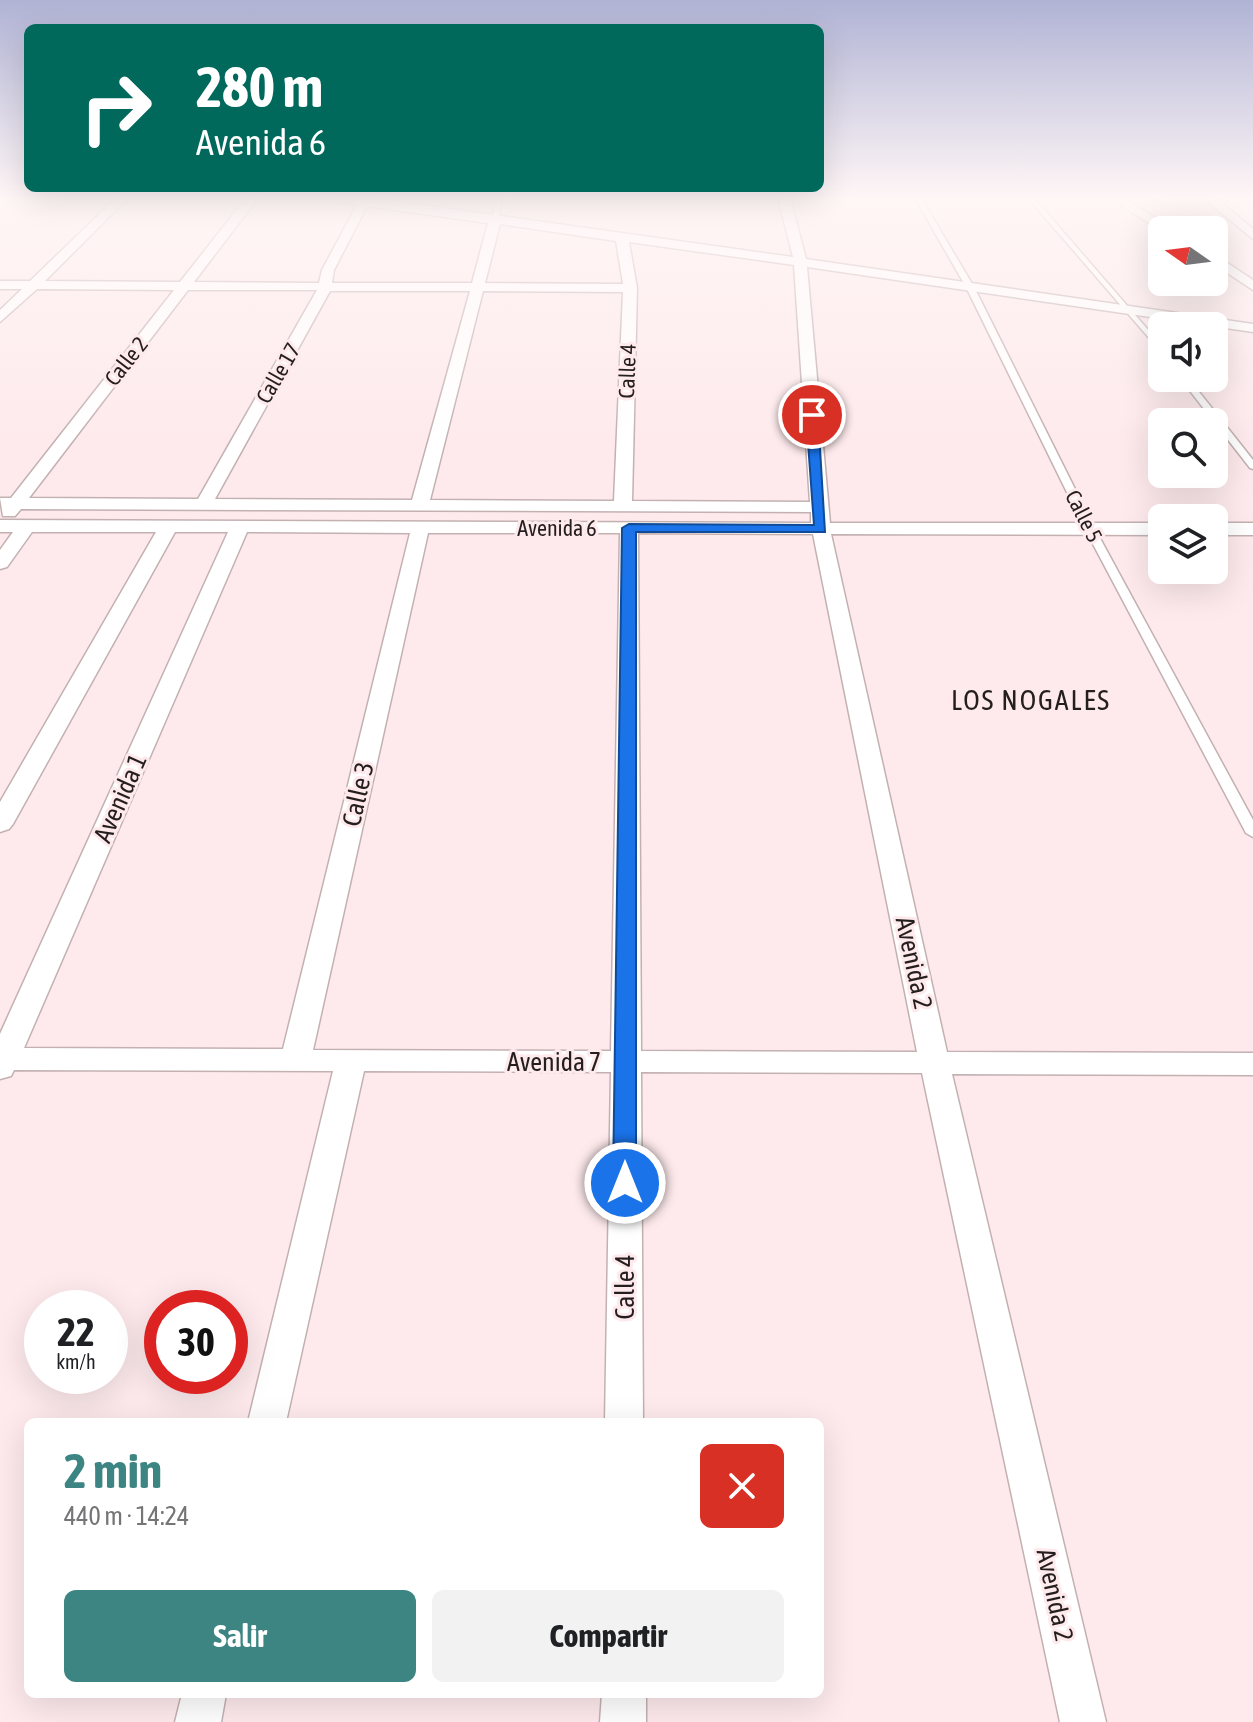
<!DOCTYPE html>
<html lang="es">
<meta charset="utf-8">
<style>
:root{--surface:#fff;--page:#f2f2f2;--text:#202124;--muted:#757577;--accent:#3d8583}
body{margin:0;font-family:"Asap Condensed",sans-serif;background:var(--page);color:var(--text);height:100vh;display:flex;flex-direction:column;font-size:30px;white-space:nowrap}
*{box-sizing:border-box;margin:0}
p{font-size:26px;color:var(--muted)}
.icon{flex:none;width:44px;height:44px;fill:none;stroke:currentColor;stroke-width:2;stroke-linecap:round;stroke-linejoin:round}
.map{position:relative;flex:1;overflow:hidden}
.side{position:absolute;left:24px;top:1418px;width:800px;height:280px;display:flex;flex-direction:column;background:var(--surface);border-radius:12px;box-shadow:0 8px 32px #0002}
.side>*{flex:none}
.guide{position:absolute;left:24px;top:24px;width:800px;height:168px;border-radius:12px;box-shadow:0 8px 32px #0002;background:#00695c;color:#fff;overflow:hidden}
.needle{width:52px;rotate:284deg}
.controls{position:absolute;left:1148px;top:216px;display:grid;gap:16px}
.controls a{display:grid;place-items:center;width:80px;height:80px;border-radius:12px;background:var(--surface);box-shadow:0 8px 32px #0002;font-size:40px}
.speed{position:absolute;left:24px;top:1290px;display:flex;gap:16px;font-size:40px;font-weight:700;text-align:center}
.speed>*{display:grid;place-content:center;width:104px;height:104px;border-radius:50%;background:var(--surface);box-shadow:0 8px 32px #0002;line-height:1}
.speed small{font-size:20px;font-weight:400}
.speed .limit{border:12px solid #d22;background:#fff;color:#111}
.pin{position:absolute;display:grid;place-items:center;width:68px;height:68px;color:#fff;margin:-34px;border:4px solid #fff;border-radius:50%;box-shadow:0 2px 8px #0007}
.me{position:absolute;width:88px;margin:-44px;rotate:0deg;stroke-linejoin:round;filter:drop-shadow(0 0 6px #0008)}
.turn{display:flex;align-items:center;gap:28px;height:168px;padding:0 40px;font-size:36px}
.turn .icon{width:104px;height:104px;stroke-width:2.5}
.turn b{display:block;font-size:56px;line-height:68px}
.round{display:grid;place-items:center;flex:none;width:84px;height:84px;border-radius:12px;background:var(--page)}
.summary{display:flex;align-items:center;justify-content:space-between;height:136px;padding:0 40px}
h1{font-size:48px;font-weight:700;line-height:60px;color:var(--accent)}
.action{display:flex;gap:16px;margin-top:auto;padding:16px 40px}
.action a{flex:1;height:92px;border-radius:12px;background:var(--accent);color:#fff;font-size:32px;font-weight:700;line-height:92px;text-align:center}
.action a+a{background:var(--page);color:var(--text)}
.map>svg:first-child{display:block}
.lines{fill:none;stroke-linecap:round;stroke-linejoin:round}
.service-casing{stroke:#c3b1b2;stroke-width:3}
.minor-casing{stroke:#c3b1b2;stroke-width:3}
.service{fill:#fff;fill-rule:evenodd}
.minor{fill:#fff;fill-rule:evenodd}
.route{fill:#1a73e8;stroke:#114b97;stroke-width:2}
.labels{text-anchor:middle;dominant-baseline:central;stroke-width:6;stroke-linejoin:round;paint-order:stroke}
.far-street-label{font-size:22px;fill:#241e1e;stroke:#feeaec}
.street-label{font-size:26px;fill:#241e1e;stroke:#feeaec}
.neighbourhood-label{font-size:28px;letter-spacing:2px;fill:#241e1e;stroke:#feeaec}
</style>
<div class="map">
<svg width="1253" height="1722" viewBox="0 0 1253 1722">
<rect width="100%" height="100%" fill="#feeaec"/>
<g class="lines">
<g class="service-casing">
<path id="service" d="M496,198H502L498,220L495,222L492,220Z
M915,198H921L974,287L1095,529L1253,820V837L1246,833L1085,529L966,287Z
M1028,198H1034L1162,346V353Z
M1180,378H1188L1253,460V469L1250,468Z"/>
</g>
<g class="minor-casing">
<path id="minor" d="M116,198H128L45,281L180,282L246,198H258L194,282L319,283L322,270L357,205L326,198H372L793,257L778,198H790L806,259L1253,324V332L807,267L830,523H1162V535L831,534L947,1052L1253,1053V1075L952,1074L1106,1722H1060L922,1073L641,1072L643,1422H605L611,1072L364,1071L286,1422H248L333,1071L14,1070L11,1076L0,1079V1034L228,532H175L13,824L9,829L0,832V802L156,532H32L7,567L0,569V550L13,532H0V520L811,523V512L21,509L15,516H3L0,498H11L174,290L37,289L0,322V310L22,289H0V281H30ZM367,206L488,223L472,283H332L334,270ZM500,224L616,241L623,284L485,283ZM629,242L794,265L810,502L632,501L637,288ZM188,290H317L198,499L29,498ZM330,291H470L412,500L215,499ZM483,291L623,292L614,501L430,500ZM247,532L410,533L283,1049L24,1048ZM428,533H620L611,1051L313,1050ZM638,533L813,534L917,1052L641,1051Z
M1109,198H1123L1175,230L1162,231Z
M1203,198H1216L1253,229V239Z
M1214,254L1253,280V290L1214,264Z
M1214,523H1253V535H1214Z
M182,1694H226L221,1722H175Z
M602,1694H646V1722H600Z"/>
</g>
<use href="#service" class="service"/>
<use href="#minor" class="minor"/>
</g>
<linearGradient id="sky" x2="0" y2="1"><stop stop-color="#b0b3d5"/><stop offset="0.45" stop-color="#fff6f6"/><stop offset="1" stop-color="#fff6f6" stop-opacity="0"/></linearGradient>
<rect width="1253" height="439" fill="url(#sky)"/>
<path class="route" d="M812,411L818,415L825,532H636V1183L633,1189L625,1192L617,1189L613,1183L622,528L629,524L814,525L806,415Z"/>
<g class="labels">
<g class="far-street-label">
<text transform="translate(126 361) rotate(-52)">Calle 2</text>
<text transform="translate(627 371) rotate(-88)">Calle 4</text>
<text transform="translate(278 373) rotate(-60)">Calle 17</text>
<text transform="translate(1084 516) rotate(63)">Calle 5</text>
<text x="557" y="528">Avenida 6</text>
</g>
<g class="street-label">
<text transform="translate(358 794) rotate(-77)">Calle 3</text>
<text transform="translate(120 798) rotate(-66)">Avenida 1</text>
<text transform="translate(914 963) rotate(78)">Avenida 2</text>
<text x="554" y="1062">Avenida 7</text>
<text transform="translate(625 1287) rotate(-90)">Calle 4</text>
<text transform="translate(1055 1595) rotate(78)">Avenida 2</text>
</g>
<g class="neighbourhood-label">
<text x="1031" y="700">LOS NOGALES</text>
</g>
</g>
</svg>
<div class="controls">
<a><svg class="needle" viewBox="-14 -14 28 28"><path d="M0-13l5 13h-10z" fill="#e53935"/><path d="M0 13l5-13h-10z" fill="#757577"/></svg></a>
<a><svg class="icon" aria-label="sound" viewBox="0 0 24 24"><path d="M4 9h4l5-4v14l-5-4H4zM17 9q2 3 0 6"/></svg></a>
<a><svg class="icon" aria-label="search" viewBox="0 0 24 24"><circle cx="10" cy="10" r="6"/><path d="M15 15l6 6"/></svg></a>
<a><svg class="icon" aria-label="layers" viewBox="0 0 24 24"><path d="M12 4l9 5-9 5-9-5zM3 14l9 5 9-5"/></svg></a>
</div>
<div class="speed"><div>22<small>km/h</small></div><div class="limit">30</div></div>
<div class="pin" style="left:812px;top:415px;background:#d93025"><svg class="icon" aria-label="arrive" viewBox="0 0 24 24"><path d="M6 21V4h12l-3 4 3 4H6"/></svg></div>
<svg class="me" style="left:625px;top:1183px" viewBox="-20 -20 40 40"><circle r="17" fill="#1a73e8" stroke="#fff" stroke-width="3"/><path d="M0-11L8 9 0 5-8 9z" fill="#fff"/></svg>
<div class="guide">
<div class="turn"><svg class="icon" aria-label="right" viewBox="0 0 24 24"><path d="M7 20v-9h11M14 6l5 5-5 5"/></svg><div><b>280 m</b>Avenida 6</div></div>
</div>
<section class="side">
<div class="summary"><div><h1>2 min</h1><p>440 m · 14:24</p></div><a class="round" style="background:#d93025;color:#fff"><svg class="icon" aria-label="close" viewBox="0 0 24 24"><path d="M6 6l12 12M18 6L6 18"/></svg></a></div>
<div class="action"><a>Salir</a><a>Compartir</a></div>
</section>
</div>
